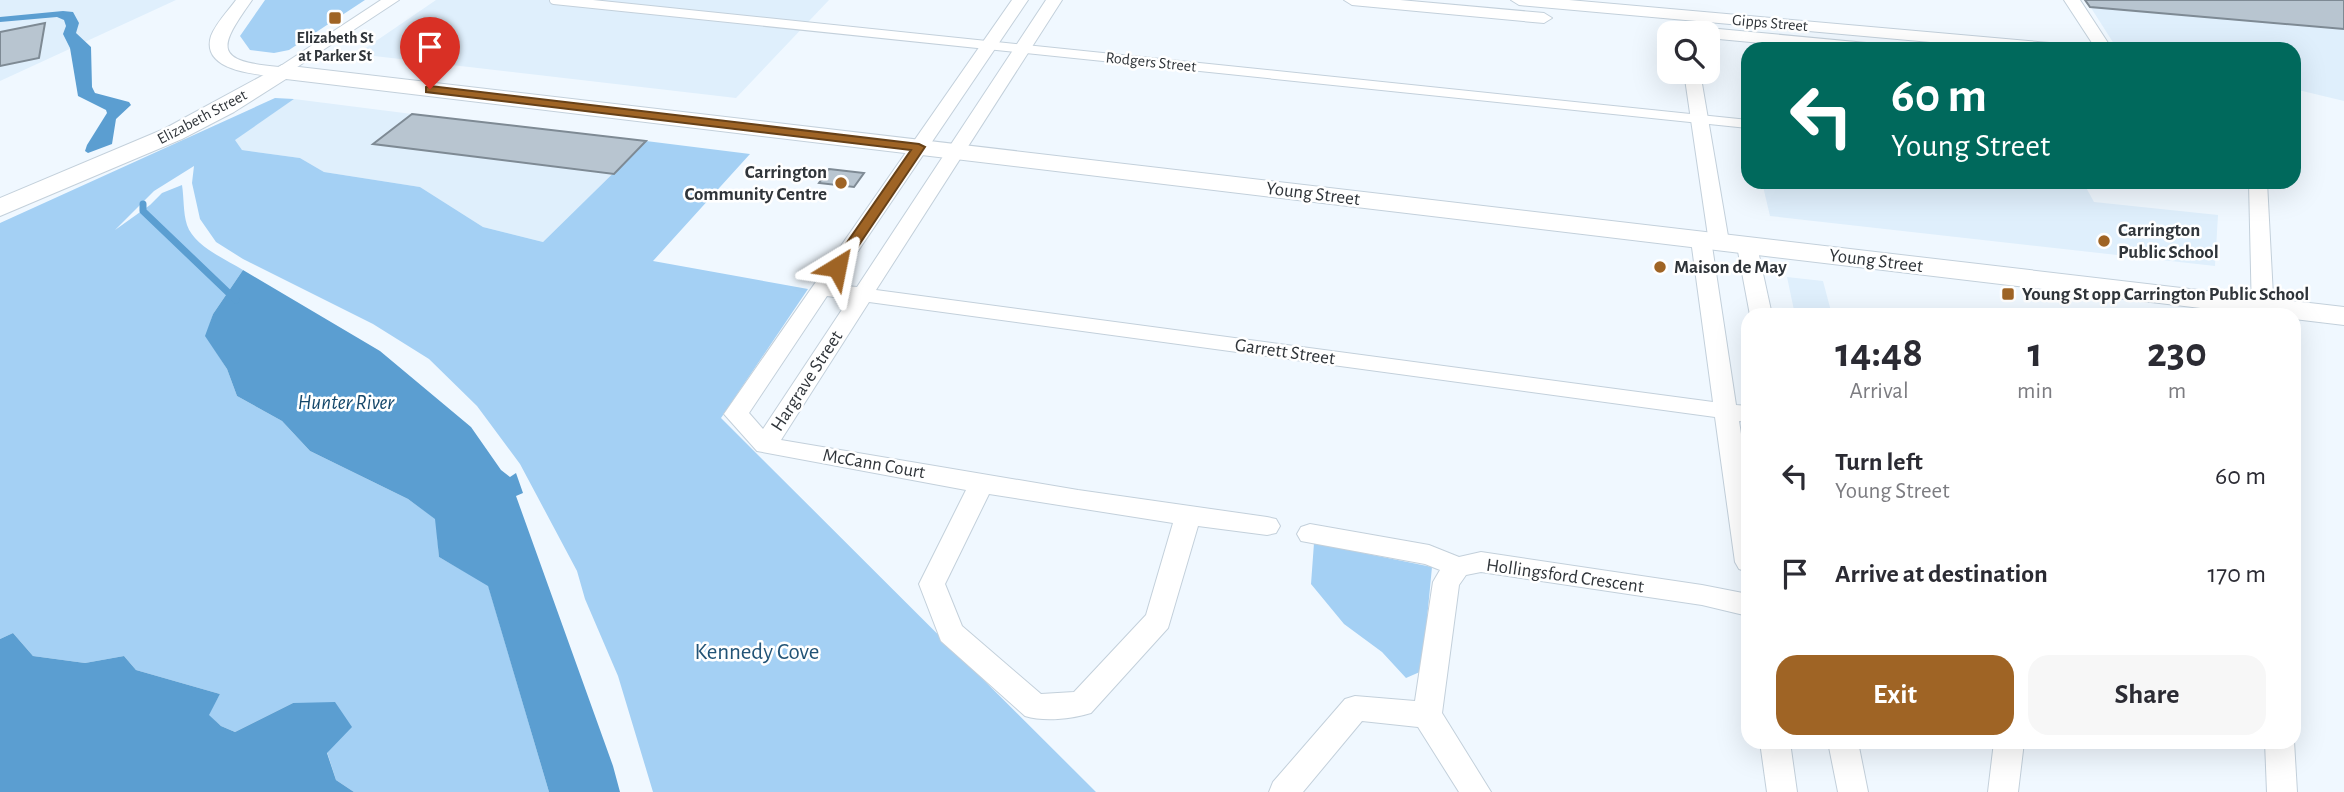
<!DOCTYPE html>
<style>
:root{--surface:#fff;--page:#f7f7f7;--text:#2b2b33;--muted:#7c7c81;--accent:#9f6425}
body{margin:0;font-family:"Alegreya Sans",sans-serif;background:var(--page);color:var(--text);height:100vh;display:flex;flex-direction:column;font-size:26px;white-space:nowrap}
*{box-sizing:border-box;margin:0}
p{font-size:23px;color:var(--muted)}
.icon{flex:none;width:38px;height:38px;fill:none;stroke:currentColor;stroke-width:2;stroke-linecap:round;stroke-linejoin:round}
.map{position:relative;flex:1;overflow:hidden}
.sheet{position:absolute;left:1741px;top:308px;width:560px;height:441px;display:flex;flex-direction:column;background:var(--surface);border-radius:21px;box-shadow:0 7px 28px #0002}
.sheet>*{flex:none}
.top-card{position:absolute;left:1741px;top:42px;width:560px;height:147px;border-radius:21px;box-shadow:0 7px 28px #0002;background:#00695c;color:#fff;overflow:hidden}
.buttons{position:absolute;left:1657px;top:21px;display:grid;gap:14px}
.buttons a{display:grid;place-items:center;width:63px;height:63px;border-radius:14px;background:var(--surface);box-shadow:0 7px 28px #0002;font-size:35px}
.pin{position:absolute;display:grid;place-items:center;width:60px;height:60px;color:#fff;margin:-72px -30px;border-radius:50% 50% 50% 0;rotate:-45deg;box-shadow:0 0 7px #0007}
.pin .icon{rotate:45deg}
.me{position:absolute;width:77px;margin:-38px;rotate:35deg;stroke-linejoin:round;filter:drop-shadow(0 0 5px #0008)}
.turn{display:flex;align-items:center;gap:24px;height:147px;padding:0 35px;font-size:32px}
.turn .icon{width:91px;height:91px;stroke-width:2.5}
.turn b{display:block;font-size:49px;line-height:60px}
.eta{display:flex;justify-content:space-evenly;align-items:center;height:119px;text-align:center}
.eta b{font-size:42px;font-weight:700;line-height:49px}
.button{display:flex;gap:14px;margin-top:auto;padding:14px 35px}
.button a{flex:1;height:80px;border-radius:21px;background:var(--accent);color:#fff;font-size:28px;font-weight:700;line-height:80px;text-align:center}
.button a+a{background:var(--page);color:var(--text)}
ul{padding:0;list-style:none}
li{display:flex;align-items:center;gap:21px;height:98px;padding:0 35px}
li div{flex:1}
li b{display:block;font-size:26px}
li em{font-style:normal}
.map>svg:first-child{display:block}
.built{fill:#dfeffc}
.green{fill:#a4d0f4}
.water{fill:#5b9ed1}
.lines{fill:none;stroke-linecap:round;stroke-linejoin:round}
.stream{stroke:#5b9ed1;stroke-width:7}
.building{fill:#b8c5d0;stroke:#7e8a94;stroke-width:2}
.service-casing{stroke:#c3d0db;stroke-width:10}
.minor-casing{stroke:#c3d0db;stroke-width:2}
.secondary-casing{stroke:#c3d0db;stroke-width:2}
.service{stroke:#fff;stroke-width:8}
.minor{fill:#fff;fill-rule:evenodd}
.secondary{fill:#fff;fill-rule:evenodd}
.route{fill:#9f6425;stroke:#674118;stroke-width:2}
.poi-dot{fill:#9f6425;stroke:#fff;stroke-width:2.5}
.labels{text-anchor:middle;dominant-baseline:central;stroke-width:5;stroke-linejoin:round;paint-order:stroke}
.far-street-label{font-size:16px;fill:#30353a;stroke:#fff}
.far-poi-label{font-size:16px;font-weight:bold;fill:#30353a;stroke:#fff}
.poi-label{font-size:19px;font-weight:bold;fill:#30353a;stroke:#fff;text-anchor:start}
.street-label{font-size:19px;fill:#30353a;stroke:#fff}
.water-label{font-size:21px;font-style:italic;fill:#15486b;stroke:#fff}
.near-park-label{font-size:23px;fill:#215376;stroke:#fff}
</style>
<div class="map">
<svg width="2344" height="792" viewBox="0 0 2344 792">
<rect width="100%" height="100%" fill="#f0f8ff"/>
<path class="built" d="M0,0H176L0,81Z
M436,0H829L736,98L357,54Z
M2086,0H2344V101L2294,89V49L2116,47Z
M294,99L412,114L646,141L543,242L483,227L420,187L324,172L300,158L242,150L234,140Z
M1762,182H2083L2094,202L2218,215L2215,266L1770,216Z
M1787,277L1823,281L1832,315H1795Z"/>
<path class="green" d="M265,0H365L289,50L274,53L250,50L240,36Z
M275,98L294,99L235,140L242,150L300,158L324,172L420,187L483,227L543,242L646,141L750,154L653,261L808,289L721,418L1096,792H653L618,676L585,599L577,571L520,464L477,406L429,359L373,324L243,259L216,242L200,219L192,183L194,166L154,191L115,230L150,205L162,193L182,185C184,197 183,213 187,225C194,246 225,259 243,270L213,314L206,336L227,369L237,396L282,421L310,451L408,499L436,519L439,557L488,585L549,792H354L336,780L327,752L293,703L235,732L221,726L208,715L220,694L136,670L124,656L85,663L33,656L13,633L0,639V223Z
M1314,543L1432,567L1422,671L1406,678L1382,652L1344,624L1311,584Z"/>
<path class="water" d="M63,11L73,12L79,23L76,33L91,47L92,87L95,93L129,102L131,105L116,119L112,144L88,153L85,151L87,145L107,113L106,110L78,96L70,48L63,34L66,26L64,20L57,17L0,22V17Z
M243,270L380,351L471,427L501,470L510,477L516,473L523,493L516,496L613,766L620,792H549L488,586L439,557L435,519L408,499L310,451L282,421L237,396L227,369L205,336L213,314Z
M13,633L33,656L85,663L124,656L136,670L220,694L209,715L221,726L235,732L293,703L335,702L352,727L327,753L336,780L354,792H0V639Z"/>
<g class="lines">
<path class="stream" d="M143,204V211L236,300"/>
</g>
<path class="building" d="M2085,0H2344V29L2090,7Z
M45,23L39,58L0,66V32Z
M412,114L646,141L614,174L373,144Z
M829,169L864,173L854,187L819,183Z"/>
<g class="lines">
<g class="service-casing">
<path id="service" d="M554,0L1748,124"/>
</g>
<g class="minor-casing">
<path id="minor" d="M236,0H252C218,48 213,61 279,67L381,0H399L282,77C260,75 200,72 211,36C216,23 228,11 236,0Z
M1012,0H1028L835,285L857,287L1046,0H1062L876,290L1713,402L1691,240L1701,234L1708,236L1684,72H1700L1729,242L1726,246H1712L1736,405L1748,406V422L1739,421L1748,480V572L1739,569L1735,562L1715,417L869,302L781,440L1078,490L1267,517L1276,519L1280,526L1276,533L1267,535L1198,526L1168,628L1091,713C1072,719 1044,722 1025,716L941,641L919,584L966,490L757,451L724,414ZM827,296L849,299L763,429L749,413ZM989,494L1173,523L1146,615L1074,692L1041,694L962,626L945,584Z
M1344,0H1400L1544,13L1552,18L1544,23L1352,5Z
M1511,0H1569L2061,44L2069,49H2008L1519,5Z
M2064,0H2080L2112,49H2096Z
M1708,28L1877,44L1885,49H1827L1708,38V33H1700Z
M2249,182H2267L2274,315H2252Z
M1747,240L1754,242L1757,246L1772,315H1750L1737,246L1740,242Z
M1310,524L1429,545L1459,557L1481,552L1702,585L1748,594V616L1702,605L1481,572L1466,575L1459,585L1442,713L1491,792H1459L1418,727L1362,721L1303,792H1269L1273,782L1345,699L1355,696L1415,701L1433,582L1440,570L1425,564L1301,541L1297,534L1301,527Z
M2294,741L2297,792H2267L2265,742Z
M1760,742H1790L1797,792H1767Z
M1828,742H1858L1868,792H1838Z
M1994,742H2024L2018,792H1988Z"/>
</g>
<g class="secondary-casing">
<path id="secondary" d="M282,65L2344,307V325L2294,319V315H2259L286,79L234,112L182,139L0,216V198L164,129Z"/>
</g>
<use href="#service" class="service"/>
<use href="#minor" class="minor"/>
<use href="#secondary" class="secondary"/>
</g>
<path class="route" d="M430,86L919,144L925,147L842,270L837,271L830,267L911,150L426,92V87Z"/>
<g class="poi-dot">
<rect x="328" y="11" width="14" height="14" rx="3.5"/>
<circle cx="841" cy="183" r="7"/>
<circle cx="2104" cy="241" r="7"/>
<circle cx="1660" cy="267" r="7"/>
<rect x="2001" y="287" width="14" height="14" rx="3.5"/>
</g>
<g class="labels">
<g class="far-street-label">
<text transform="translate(1770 23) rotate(5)">Gipps Street</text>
<text transform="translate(1151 62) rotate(6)">Rodgers Street</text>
<text transform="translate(202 117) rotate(-28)">Elizabeth Street</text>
</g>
<g class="far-poi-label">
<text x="335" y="38">Elizabeth St<tspan x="335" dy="18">at Parker St</tspan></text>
</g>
<g class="poi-label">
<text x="827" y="172" text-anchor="end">Carrington<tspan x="827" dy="22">Community Centre</tspan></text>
<text x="2118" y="230">Carrington<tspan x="2118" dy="22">Public School</tspan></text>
<text x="1674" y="267">Maison de May</text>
<text x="2022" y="294">Young St opp Carrington Public School</text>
</g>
<g class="street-label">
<text transform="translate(1313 194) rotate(7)">Young Street</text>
<text transform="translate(1876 261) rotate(7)">Young Street</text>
<text transform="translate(1285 352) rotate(8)">Garrett Street</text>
<text transform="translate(807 381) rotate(-57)">Hargrave Street</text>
<text transform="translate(874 464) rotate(10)">McCann Court</text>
<text transform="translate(1565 576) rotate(8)">Hollingsford Crescent</text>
</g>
<g class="water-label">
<text x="346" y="402">Hunter River</text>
</g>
<g class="near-park-label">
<text x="757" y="652">Kennedy Cove</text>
</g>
</g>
</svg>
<div class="buttons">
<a><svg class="icon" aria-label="search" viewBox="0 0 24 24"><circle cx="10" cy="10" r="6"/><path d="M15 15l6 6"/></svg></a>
</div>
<div class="pin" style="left:430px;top:89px;background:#d93025"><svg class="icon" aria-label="arrive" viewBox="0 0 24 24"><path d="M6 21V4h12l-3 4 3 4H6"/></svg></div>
<svg class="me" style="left:837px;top:267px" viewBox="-20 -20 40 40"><path d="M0-17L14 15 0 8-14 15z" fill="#9f6425" stroke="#fff" stroke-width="4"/></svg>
<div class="top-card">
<div class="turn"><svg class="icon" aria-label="left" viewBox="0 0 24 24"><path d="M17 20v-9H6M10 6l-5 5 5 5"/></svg><div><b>60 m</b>Young Street</div></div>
</div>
<section class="sheet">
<div class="eta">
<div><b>14:48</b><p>Arrival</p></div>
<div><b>1</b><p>min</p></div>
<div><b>230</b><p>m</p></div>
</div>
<ul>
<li><svg class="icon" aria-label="left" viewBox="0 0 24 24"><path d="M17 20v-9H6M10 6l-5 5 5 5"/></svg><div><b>Turn left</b><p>Young Street</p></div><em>60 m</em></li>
<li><svg class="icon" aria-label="arrive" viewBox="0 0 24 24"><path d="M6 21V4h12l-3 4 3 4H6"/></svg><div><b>Arrive at destination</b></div><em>170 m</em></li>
</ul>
<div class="button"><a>Exit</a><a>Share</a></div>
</section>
</div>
